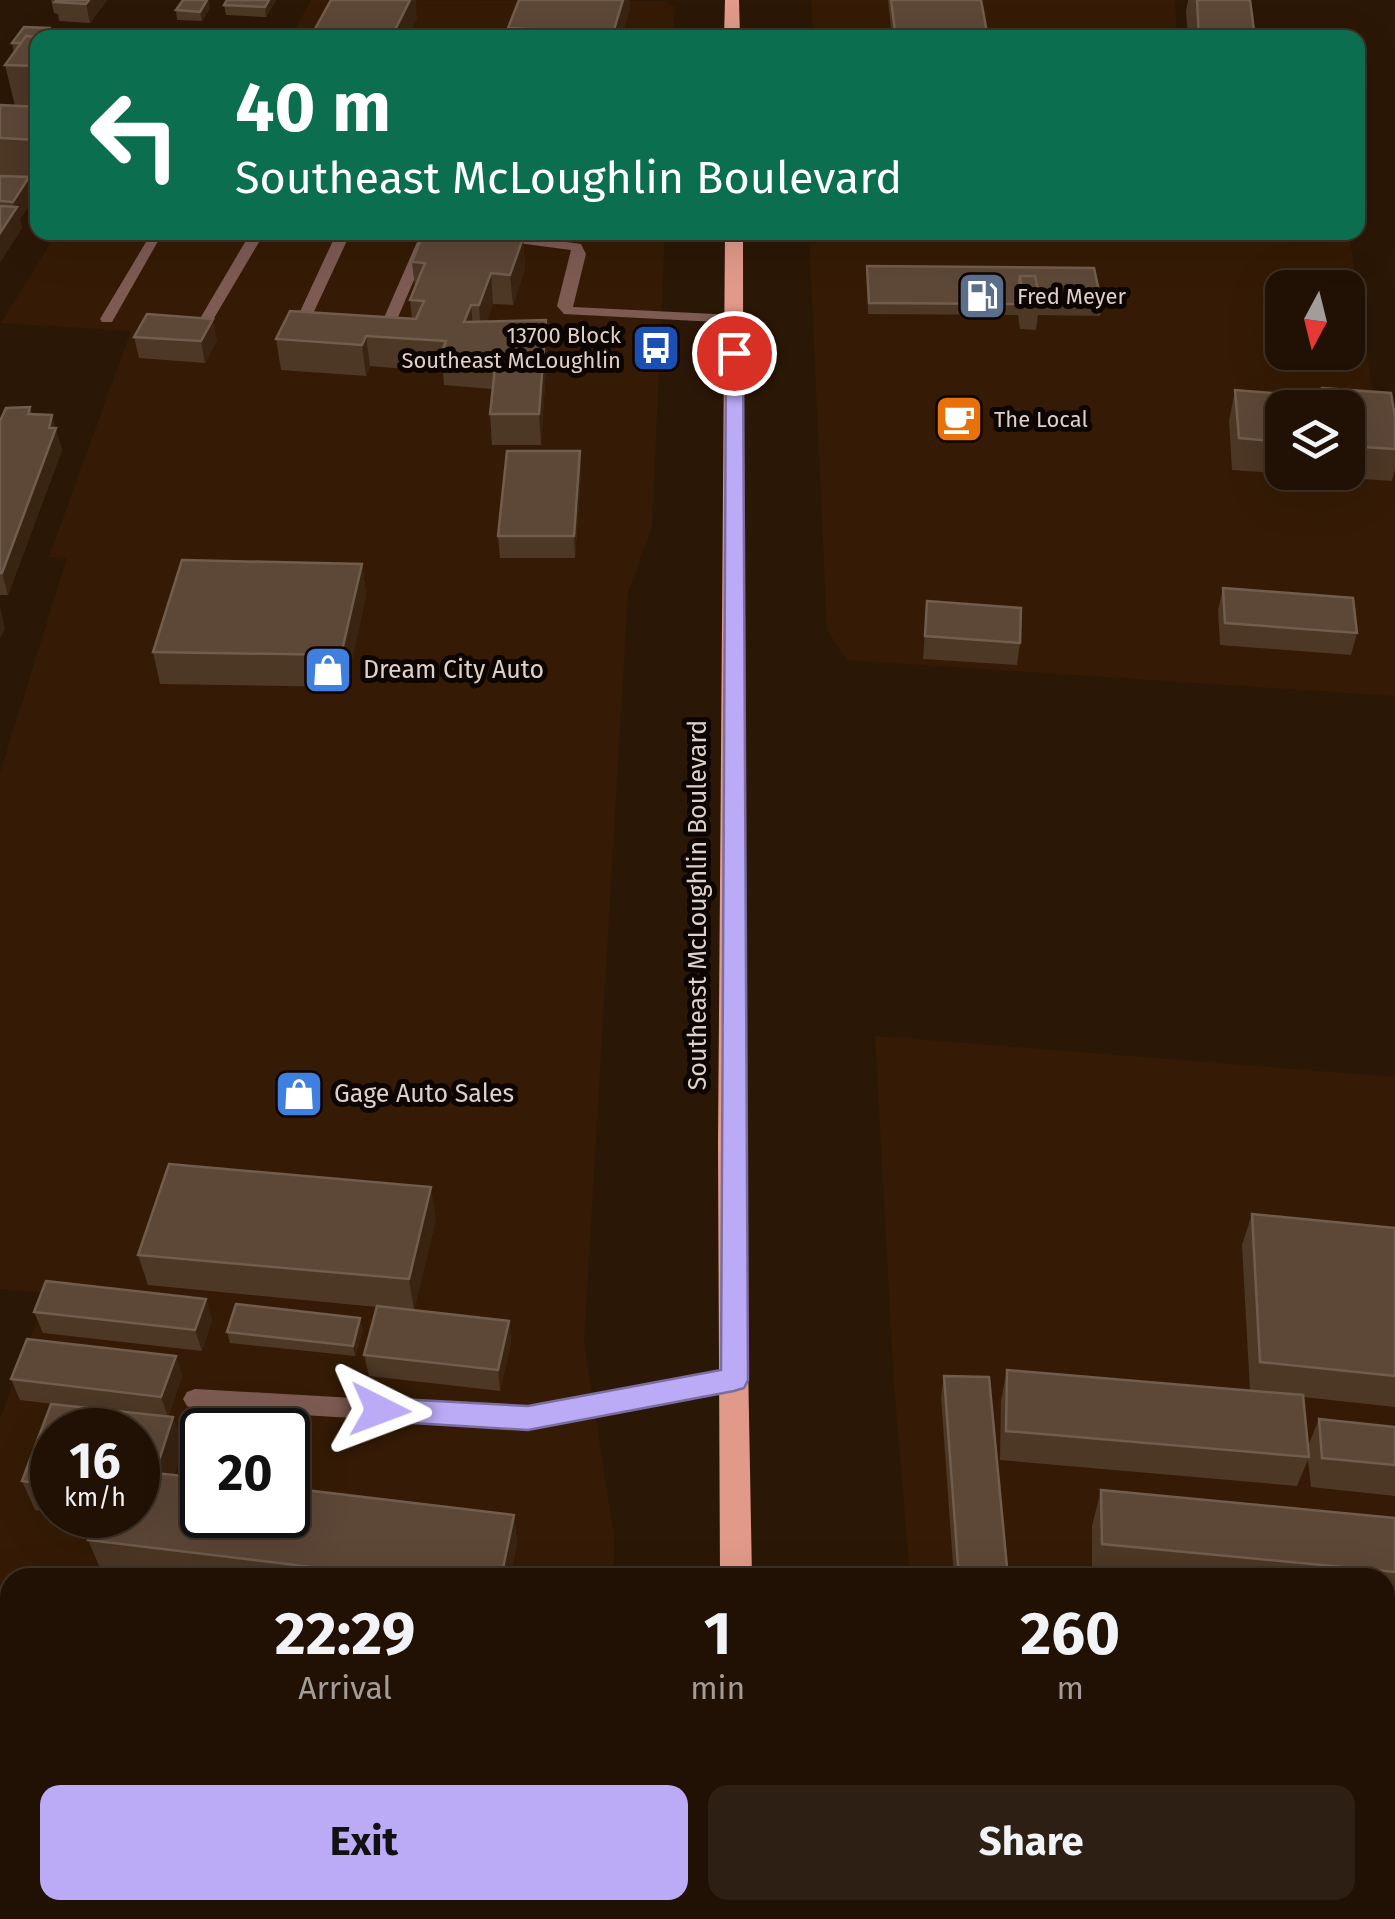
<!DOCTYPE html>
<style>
:root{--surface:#201104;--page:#2d1f13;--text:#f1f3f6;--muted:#a29d9a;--line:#3d3126;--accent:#bbaaf6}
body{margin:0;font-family:"Fira Sans",sans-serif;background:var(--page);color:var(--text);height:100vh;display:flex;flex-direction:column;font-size:38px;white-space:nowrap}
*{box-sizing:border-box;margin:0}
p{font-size:32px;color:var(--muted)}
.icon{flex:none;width:55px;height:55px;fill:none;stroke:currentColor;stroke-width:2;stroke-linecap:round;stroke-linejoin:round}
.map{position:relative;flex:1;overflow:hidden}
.side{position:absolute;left:0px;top:1568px;width:1395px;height:352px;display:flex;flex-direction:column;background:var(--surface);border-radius:30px 30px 0 0;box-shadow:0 10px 40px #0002,0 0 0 2px var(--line)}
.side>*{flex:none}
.guide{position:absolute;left:30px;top:30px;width:1335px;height:210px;border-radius:20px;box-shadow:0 10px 40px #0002,0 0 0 2px var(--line);background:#0b6e4f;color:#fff;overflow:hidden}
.needle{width:65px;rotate:187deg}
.fabs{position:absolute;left:1265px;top:270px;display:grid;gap:20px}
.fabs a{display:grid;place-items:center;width:100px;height:100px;border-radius:20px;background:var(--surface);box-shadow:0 10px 40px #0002,0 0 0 2px var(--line);font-size:50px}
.speed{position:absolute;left:30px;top:1408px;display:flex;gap:20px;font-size:50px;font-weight:700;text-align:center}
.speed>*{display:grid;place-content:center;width:130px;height:130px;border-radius:50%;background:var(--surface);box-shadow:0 10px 40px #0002,0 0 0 2px var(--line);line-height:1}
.speed small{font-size:25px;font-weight:400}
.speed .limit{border:5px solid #111;border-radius:15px;background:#fff;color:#111}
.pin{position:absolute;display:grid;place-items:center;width:85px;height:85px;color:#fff;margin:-42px;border:5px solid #fff;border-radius:50%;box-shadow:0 2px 10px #0007}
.me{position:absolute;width:110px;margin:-55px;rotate:93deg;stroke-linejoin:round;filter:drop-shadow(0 0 8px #0008)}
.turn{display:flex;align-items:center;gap:35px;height:210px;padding:0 40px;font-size:45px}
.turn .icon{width:130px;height:130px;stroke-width:2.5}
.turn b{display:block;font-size:70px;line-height:85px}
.eta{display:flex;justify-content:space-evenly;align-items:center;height:170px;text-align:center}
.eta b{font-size:60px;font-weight:700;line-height:70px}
.action{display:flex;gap:20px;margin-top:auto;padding:20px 40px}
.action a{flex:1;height:115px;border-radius:20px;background:var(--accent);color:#111;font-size:40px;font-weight:700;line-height:115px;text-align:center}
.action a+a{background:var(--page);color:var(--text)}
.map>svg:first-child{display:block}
.built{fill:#351b05;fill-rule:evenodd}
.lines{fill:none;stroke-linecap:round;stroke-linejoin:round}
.service{fill:#7d5b53;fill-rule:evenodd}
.primary{fill:#e19a8a;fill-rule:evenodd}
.wall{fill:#4d3725;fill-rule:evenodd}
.shaded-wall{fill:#392311}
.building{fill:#5d4737;stroke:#715d4d;stroke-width:2.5}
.route{fill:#bbaaf6;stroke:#7a6ea0;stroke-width:2.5}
.labels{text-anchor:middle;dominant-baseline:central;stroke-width:10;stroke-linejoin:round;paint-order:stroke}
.far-poi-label{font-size:22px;fill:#dfd1c7;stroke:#0d0501;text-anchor:start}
.poi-label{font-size:25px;fill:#dfd1c7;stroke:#0d0501;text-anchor:start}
.street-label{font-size:25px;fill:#dfd1c7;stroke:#0d0501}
</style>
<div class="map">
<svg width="1395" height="1919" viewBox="0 0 1395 1919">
<rect width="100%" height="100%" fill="#2b1706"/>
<path class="built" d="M311,0L665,1L675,8L673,37L290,38Z
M811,0H1175L1177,37H813Z
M57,233H665L652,527L628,592L584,1342L614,1536V1577L10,1578V1910H595L594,1919H0V1419L47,1293L0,1289V773L67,558L49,557L131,331L1,323ZM52,1430H138V1515H52ZM202,1430H288V1515H202Z
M809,233H1349L1376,414L1395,416V696L847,660L827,630ZM1282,288H1348V352H1282ZM1282,408H1348V472H1282Z
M875,1036L1395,1077V1919H932L931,1910H1385V1578L910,1577L894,1385Z"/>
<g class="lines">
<path class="service" d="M152,232H167L157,243L112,322H102L100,319Z
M251,232H265L207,330H197L195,327Z
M337,232H351L305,331L293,334L291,331Z
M373,232H455L457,235L450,239L380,236Z
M499,233L581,244L586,254L573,307L735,315L742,319L735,323L564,314L557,306L571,250L494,240L492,237Z
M417,242L429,245L390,336L378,339L376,336Z
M734,1370L742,1373L746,1380L742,1387L734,1390L528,1428L195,1409L187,1406L183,1399L187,1392L195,1389L528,1408Z"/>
<path class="primary" d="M725,0H739L740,38H724Z
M725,232H743L744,1145L752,1578H720L718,1145Z
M723,1910H759V1919H723Z"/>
</g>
<path class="wall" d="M51,0H107L90,23L59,21L58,14L54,13Z
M276,0L266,17L226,15L224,5Z
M519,0H630V8L621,38H509L508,28Z
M888,0H981L988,38H892Z
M1188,0H1250L1255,38H1188L1186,11Z
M210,8L202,21L177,20L176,10Z
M49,28L51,37L38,38V188H31L34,198L20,219L22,228L0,262V105L15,106L5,65L14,53L12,43Z
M510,232V237L523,238L525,268L513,305L493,304L486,322L547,350L541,445H492L490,414L492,389L444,385L443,372L370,366L366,376L281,370L276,339L412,319L410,300L415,288L412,262Z
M867,266L1094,268L1102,305L1100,316L1038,315L1036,330L1020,329L1018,315L868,314Z
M134,337L217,340L205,363L139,358Z
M1322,388L1395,417V469L1392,481L1232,470L1229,421L1235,390L1320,396ZM1282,408H1348V472H1282Z
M951,400L972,426L961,430L948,425Z
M30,407L32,414L55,428L62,450L8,595H0V421Z
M581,473L575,558H500L498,536Z
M362,564L366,595L346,687L160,684L153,652Z
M1223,588L1357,633L1351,655L1220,645L1218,610Z
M927,601L1020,643L1017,665L923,659Z
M1252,1214L1395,1228V1407L1303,1397L1308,1446L1319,1419L1395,1427V1496L1311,1487L1308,1460L1297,1486L1000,1460L1001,1400L1007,1370L1250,1391L1242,1245Z
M436,1218L414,1310L509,1321L511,1342L500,1391L369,1376L364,1355L377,1307L148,1285L138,1255Z
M206,1299L212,1320L202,1351L43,1333L34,1312Z
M363,1329L355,1356L230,1343L227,1332Z
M27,1339L176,1356L182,1376L168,1417H173L183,1447L174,1475L202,1478V1515H288V1488L514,1515L517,1543L510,1578H177L100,1568L88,1540L95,1517L76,1515H138V1430H52V1512L35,1510L22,1481L51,1404L113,1411L20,1400L11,1379Z
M944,1376L1008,1578H954L941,1397Z
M1101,1490L1395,1518V1609L1385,1608V1578H1092V1526Z
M1385,1624L1395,1625V1761L1385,1760Z
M1003,1910H1385L1395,1919H1003Z"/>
<path class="shaded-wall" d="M89,0H107L90,23L86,4Z
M207,0H209L210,8L202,21L200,12Z
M269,0H276L266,17L265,7Z
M410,0H416L417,19L408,38H391Z
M623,0H630V8L621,38H613V33Z
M29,177L34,198L20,219L22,228L0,262V233L15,210L13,202Z
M523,238L525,268L513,305L510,275Z
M491,273L493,304L481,336L479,305Z
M471,305L474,335L464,322Z
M213,319L217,340L205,363L201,341Z
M546,320L547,350L541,445L539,414Z
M366,336L370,366L366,376L362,345Z
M52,415L62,450L8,595L2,573L49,428Z
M973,415L972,426L961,430L962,419Z
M580,451L581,473L575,558L574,536Z
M362,564L366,595L346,687L341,655Z
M0,606L5,629L0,638Z
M431,1187L436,1218L414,1310L409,1279Z
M206,1299L212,1320L202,1351L195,1330Z
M360,1318L363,1329L355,1356L353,1346Z
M509,1321L511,1342L500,1391L498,1370Z
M176,1356L182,1376L168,1417L161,1397Z
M173,1417L183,1447L166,1502L155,1473Z
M514,1515L517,1543L510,1578H501Z
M497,1910H503V1919H497Z"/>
<path class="building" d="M57,0H89L86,4L55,2Z
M183,0H207L200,12L176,10Z
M227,0H269L265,7L224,5Z
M331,0H410L391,38H310Z
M519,0H623L613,33L508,28Z
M891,0H981L988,38H896Z
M1197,0H1250L1255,38H1199Z
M24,27L49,28L42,37L26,36L21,43H12Z
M160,30L189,32L185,38H155Z
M26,36L51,38H38V66L5,65Z
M0,105L38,107V140L0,138Z
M0,176L29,177L13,202L0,201Z
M0,206L17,207L0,233Z
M424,232H505L504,237L523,238L510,275L491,273L479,305H471L464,322L546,320L539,414H490L496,359L441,354L446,341L366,336L362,345L276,339L290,311L416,319L424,301L410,300L425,263L412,262Z
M867,266L1094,268L1102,305L1039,304L1040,299L1035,276H1020L1017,296L1019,304L869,303Z
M1020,276H1035L1040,299H1024Z
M147,314L213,319L201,341L134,337Z
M1322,388L1391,393L1395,417V449L1348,446V408H1282V442L1239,438L1235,390L1323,397Z
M951,400L968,401L973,415L962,419L949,414Z
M30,407L28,414L52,415L49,428H56L2,573H0V421L6,408Z
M507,451H580L574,536H498Z
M182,560L362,564L341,655L153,652Z
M1223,588L1353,598L1357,633L1225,623Z
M927,601L1021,608L1020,643L925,636Z
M169,1164L431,1187L409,1279L138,1255Z
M1252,1214L1395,1228V1376L1260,1362Z
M46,1281L206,1299L195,1330L34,1312Z
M236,1304L360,1318L353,1346L227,1332Z
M377,1306L509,1321L498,1370L364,1355Z
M27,1339L176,1356L161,1397L11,1379Z
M1007,1370L1303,1395L1309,1457L1006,1431Z
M944,1376L989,1377L1008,1578H959Z
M51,1404L173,1417L155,1473L202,1478V1515H288V1488L514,1515L501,1578H402L88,1540L96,1515H138V1430H52V1485L22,1481Z
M1319,1419L1395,1427V1465L1322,1458Z
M1101,1490L1395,1518V1572L1102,1544Z
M1385,1624L1395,1625V1726L1385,1725Z
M1385,1806L1395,1807V1919H1202V1916L1147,1910H1385Z
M165,1910H497V1919H163Z
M1013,1910H1062L1058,1919H1021Z"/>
<path class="route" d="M734,348L743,353L748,1380L744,1388L734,1391L528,1430L380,1421L370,1418L366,1410L370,1401L380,1398L528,1406L721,1370L726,353Z"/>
<defs>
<g id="fuel-square" transform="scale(2.5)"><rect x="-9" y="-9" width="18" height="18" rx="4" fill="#5c6f8a" stroke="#0d0501"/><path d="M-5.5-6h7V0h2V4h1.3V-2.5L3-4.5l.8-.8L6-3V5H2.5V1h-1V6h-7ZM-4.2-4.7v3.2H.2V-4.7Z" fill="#fff"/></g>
<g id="bus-square" transform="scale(2.5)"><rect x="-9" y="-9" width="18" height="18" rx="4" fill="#1a4fb4" stroke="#0d0501"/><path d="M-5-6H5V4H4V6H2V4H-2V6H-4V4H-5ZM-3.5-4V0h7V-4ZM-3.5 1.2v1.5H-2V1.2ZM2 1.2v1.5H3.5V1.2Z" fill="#fff"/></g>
<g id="cafe-square" transform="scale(2.5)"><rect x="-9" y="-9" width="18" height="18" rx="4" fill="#e8710a" stroke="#0d0501"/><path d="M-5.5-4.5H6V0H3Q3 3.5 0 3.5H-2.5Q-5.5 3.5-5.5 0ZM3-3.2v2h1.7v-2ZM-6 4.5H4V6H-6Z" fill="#fff"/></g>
<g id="shop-square" transform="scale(2.5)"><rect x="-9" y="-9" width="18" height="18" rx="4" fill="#3f7fe0" stroke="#0d0501"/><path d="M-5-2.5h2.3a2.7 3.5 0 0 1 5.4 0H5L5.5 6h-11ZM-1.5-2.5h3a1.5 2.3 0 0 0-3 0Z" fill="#fff"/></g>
</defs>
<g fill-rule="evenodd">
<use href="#fuel-square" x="982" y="296"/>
<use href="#bus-square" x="656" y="348"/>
<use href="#cafe-square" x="959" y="419"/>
<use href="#shop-square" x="328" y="670"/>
<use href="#shop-square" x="299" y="1094"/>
</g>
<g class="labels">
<g class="far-poi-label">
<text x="1017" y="296">Fred Meyer</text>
<text x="621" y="335" text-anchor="end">13700 Block<tspan x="621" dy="25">Southeast McLoughlin</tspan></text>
<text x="994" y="419">The Local</text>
</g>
<g class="poi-label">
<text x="363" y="670">Dream City Auto</text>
<text x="334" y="1094">Gage Auto Sales</text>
</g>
<g class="street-label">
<text transform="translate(698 905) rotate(-90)">Southeast McLoughlin Boulevard</text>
</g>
</g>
</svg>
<div class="fabs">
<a><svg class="needle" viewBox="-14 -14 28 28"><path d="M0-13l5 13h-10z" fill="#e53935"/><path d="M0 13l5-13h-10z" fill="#a29d9a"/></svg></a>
<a><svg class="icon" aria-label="layers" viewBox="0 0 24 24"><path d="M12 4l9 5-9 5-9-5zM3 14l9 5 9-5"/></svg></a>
</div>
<div class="speed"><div>16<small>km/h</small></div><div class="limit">20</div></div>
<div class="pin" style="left:734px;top:353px;background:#d93025"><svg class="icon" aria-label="arrive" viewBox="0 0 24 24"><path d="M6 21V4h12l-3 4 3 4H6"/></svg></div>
<svg class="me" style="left:380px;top:1410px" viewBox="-20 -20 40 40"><path d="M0-17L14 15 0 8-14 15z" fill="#bbaaf6" stroke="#fff" stroke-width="4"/></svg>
<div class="guide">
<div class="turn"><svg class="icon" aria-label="left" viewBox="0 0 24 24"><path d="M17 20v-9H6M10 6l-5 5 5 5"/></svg><div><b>40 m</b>Southeast McLoughlin Boulevard</div></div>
</div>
<section class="side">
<div class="eta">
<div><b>22:29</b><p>Arrival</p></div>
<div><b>1</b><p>min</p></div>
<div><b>260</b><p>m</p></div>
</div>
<div class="action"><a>Exit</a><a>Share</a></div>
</section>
</div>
